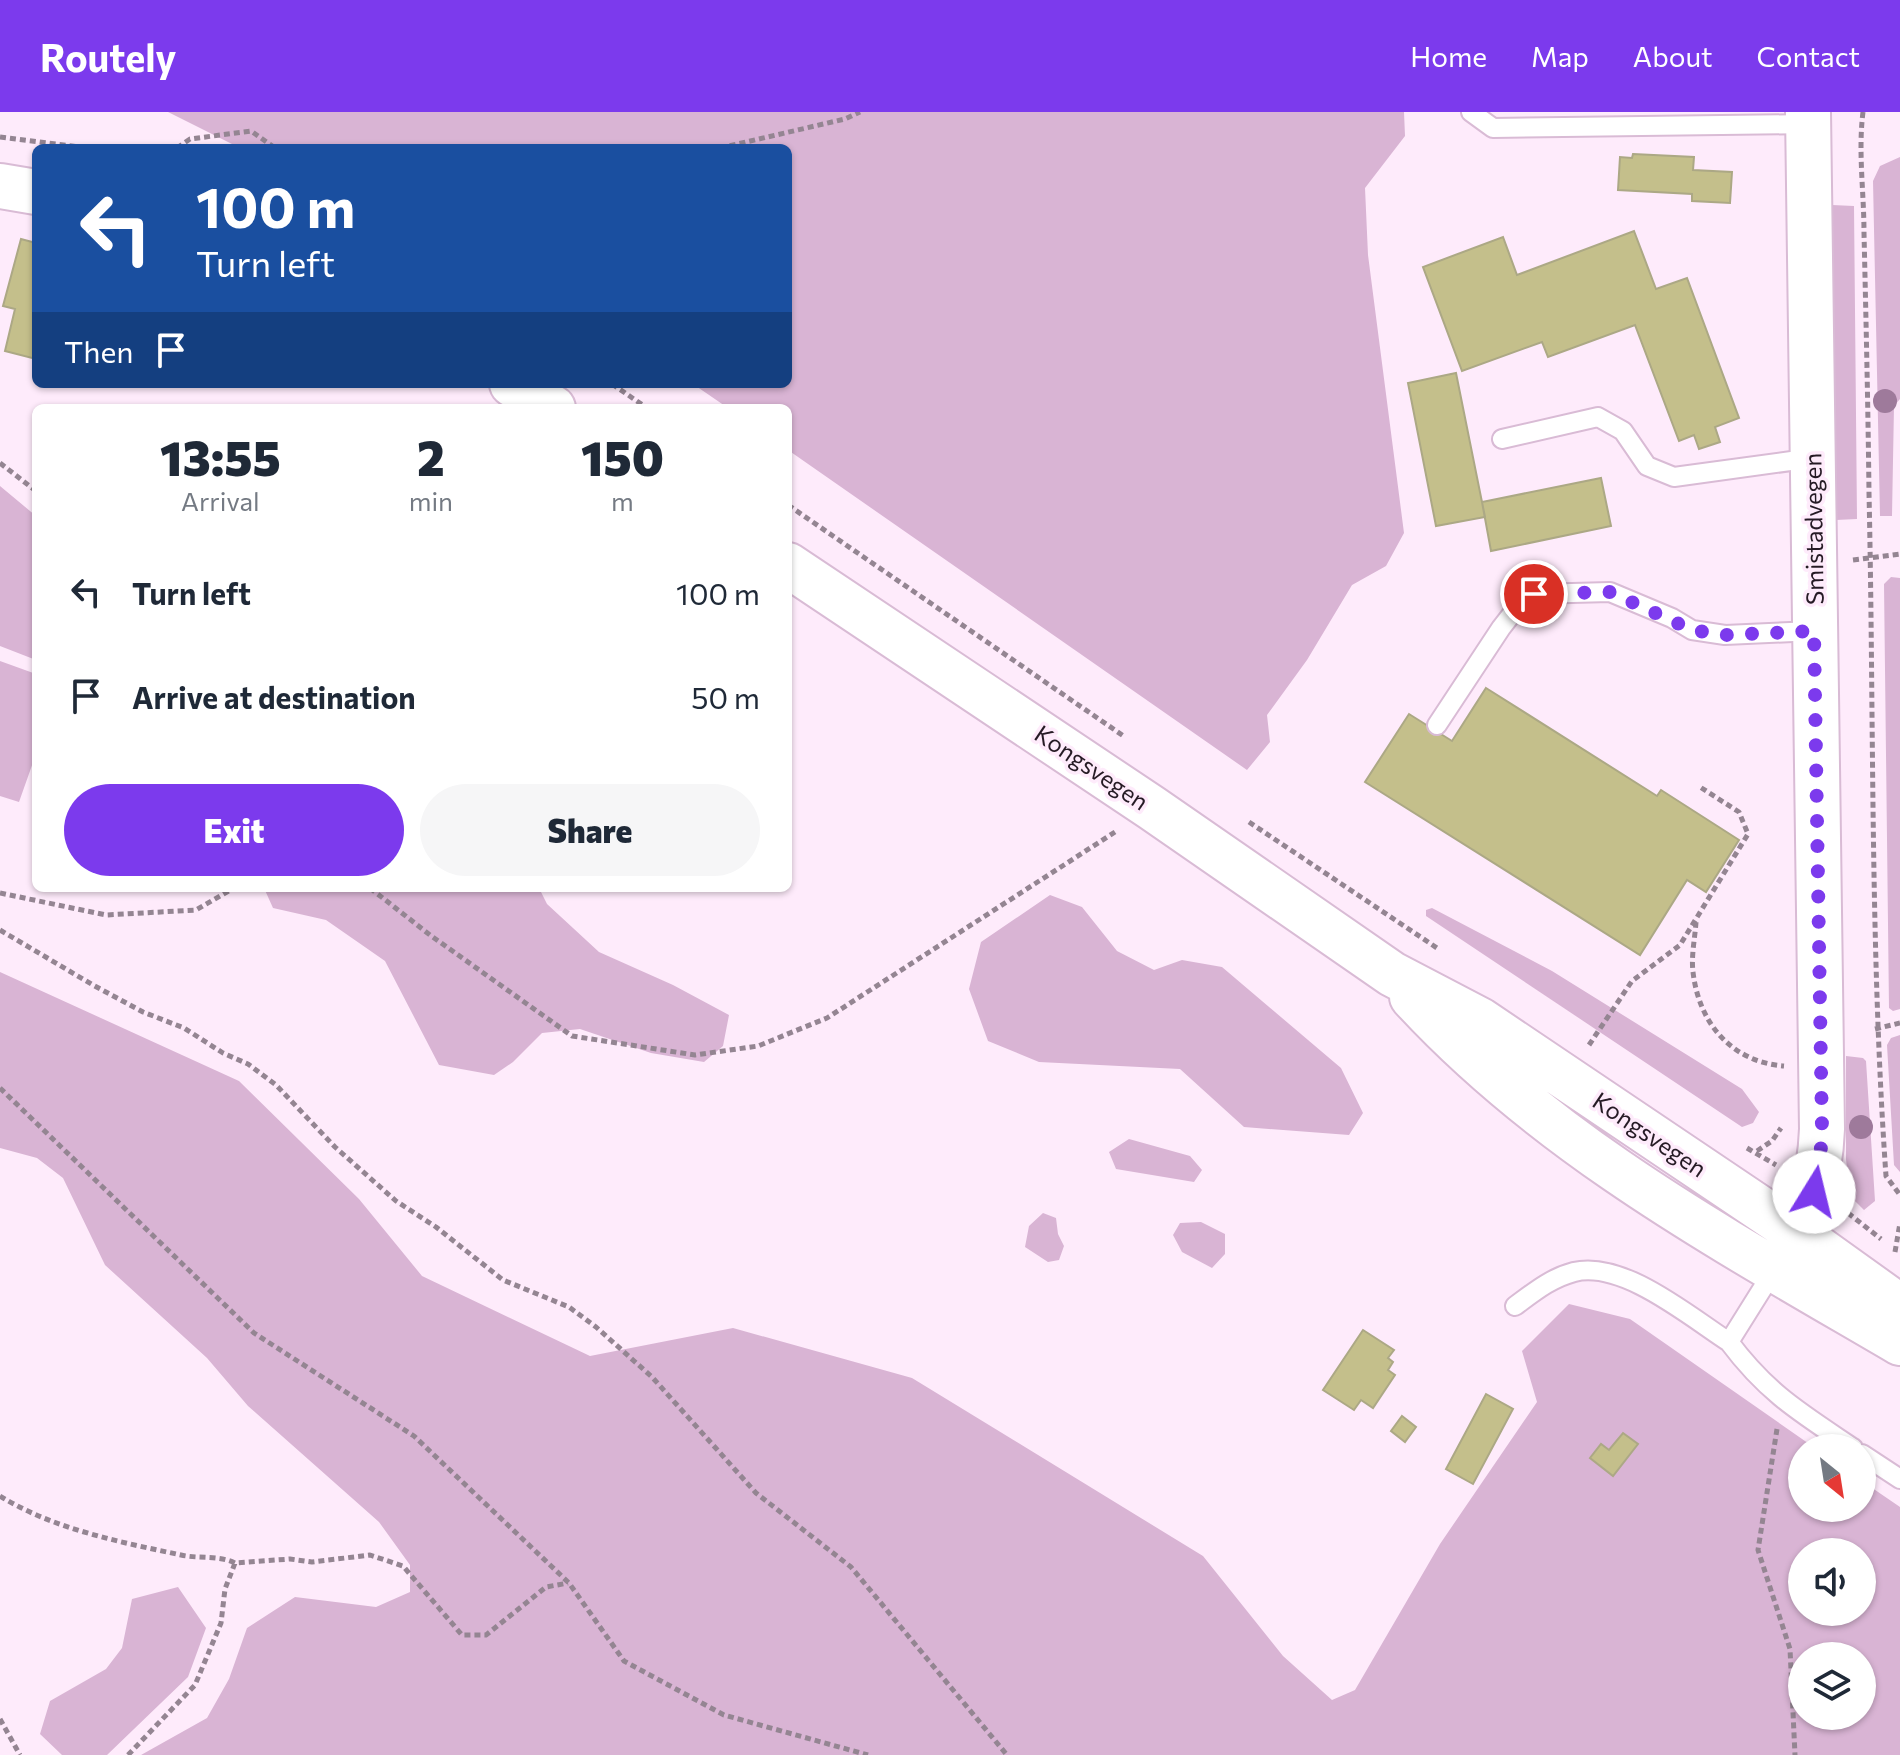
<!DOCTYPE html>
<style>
:root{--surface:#fff;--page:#f6f6f7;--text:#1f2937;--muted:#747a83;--accent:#7c3aed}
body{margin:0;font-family:Commissioner,sans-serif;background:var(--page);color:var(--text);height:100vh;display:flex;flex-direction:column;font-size:30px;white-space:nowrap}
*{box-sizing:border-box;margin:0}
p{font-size:26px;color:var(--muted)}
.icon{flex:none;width:44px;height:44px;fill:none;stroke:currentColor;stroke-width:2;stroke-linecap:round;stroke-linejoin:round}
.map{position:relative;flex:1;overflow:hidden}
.details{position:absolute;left:32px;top:292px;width:760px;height:488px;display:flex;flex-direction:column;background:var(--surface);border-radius:12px;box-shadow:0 2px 6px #0004}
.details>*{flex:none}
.hud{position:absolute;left:32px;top:32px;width:760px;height:244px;border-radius:12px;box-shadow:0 2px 6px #0004;background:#1a4fa0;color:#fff;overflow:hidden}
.needle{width:52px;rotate:150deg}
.tools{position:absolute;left:1788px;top:1322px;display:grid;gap:16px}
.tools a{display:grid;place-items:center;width:88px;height:88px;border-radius:50%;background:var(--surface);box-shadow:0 2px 6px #0004;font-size:40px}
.pin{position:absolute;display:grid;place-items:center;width:68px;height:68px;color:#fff;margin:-34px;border:4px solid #fff;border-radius:50%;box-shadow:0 2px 8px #0007}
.me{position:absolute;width:88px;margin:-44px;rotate:9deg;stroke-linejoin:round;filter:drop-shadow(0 0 6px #0008)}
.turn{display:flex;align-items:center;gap:28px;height:168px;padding:0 32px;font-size:36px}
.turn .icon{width:104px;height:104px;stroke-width:2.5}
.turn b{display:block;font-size:56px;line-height:68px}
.then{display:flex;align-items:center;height:76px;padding:0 32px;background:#0003;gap:16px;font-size:30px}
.eta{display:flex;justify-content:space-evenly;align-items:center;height:136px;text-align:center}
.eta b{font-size:48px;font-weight:800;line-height:56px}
.button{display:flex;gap:16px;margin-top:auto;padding:16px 32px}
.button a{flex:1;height:92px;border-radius:48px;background:var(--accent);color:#fff;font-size:32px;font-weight:800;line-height:92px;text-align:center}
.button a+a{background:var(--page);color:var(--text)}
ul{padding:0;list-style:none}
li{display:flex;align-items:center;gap:24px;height:104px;padding:0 32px}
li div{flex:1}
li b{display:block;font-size:30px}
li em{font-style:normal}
header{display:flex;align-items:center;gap:48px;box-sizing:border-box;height:112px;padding:0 40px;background:var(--accent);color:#fff}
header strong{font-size:38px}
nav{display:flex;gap:44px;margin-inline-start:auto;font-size:28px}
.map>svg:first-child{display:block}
.green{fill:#d9b4d4;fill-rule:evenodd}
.building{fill:#c4bf8b;stroke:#aca885;stroke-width:2}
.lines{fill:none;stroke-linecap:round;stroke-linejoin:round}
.service-casing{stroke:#d9bbd5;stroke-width:22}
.tertiary-casing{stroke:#d9bbd5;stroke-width:48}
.secondary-casing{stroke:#d9bbd5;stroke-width:48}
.path{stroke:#948592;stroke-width:5;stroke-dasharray:6 4;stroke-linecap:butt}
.service{stroke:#fff;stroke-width:18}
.tertiary{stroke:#fff;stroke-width:44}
.secondary{stroke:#fff;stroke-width:44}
.tree{fill:#9e7a9b}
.route{stroke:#7c3aed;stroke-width:14;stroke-dasharray:0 25.2}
.labels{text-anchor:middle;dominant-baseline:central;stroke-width:7;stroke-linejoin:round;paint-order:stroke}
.street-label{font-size:24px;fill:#261b25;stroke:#feebfb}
</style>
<header>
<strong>Routely</strong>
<nav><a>Home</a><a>Map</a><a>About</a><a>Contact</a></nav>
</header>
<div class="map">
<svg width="1900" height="1643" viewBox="0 0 1900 1643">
<rect width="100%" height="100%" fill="#feebfb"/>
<path class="green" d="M168,0H1404L1405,24L1365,76L1368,143L1404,421L1386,454L1352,473L1307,548L1267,603L1270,630L1247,658L788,338V296H728L693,272H788V36H240Z
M1900,45V287L1894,294L1892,404H1880L1873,69L1880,54Z
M1832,93L1854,94L1857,407L1836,408Z
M0,374L36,404V548L0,534Z
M1891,465L1900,466V897L1893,899L1889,896L1884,472Z
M0,549L36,562V642L19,690L0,684Z
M264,776H539L547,792L599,840L673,873L729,903L723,934L704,950L651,941L580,917L542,921L513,950L494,963L439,953L385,849L326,808L273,796Z
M1050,783L1082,795L1117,839L1154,858L1182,848L1222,855L1341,956L1363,1001L1349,1023L1244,1015L1180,957L1039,950L988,929L969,877L981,830Z
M1432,796L1552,859L1742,977L1759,1000L1753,1011L1742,1015L1426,804V798Z
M0,860L239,969L359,1087L422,1164L590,1244L733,1216L912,1266L1203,1444L1283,1544L1332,1588L1355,1578L1440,1432L1537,1290L1522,1239L1569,1192L1630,1207L1815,1336H1802V1396H1862V1369L1900,1395V1643H141L207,1606L229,1567L247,1516L295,1485L376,1495L410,1480V1453L379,1410L248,1294L207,1246L105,1153L63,1066L37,1046L0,1036ZM1802,1440H1862V1500H1802ZM1802,1544H1862V1604H1802Z
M1900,923V1060L1894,1053L1887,933L1891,926Z
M1846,944L1863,946L1866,949L1875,1089L1864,1098L1850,1084L1846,1047Z
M1129,1027L1190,1044L1202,1058L1194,1070L1116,1057L1109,1040Z
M1043,1101L1056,1106L1058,1122L1064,1134L1059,1148L1048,1150L1025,1135L1029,1114Z
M1201,1110L1225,1122V1142L1212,1156L1182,1140L1173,1123L1180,1111Z
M178,1475L206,1516L188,1565L107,1643H62L40,1622L50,1589L106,1557L122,1536L132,1487Z"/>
<path class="building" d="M1633,42L1694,45L1693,58L1732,60L1730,91L1692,89V82L1618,78L1620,45L1632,46Z
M1634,119L1656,177L1687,166L1739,306L1715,315L1720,330L1699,337L1694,323L1679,329L1635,213L1548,245L1542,230L1462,259L1423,155L1503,125L1517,163Z
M21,127L36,131V247L5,239L15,197L3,194Z
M1456,261L1485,405L1436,414L1408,271Z
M1601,366L1611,414L1491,439L1482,390Z
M1486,576L1657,684L1661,678L1739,728L1706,780L1687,768L1640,843L1365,670L1409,602L1452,629Z
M1363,1218L1394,1238L1388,1246L1393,1250L1388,1258L1395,1263L1373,1296L1361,1288L1354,1298L1323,1278Z
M1486,1282L1513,1297L1473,1372L1446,1357Z
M1402,1304L1416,1315L1405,1330L1391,1319Z
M1623,1321L1638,1332L1613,1364L1590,1346L1601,1332L1609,1338Z"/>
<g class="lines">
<g class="service-casing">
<path id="service" d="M1471,0L1493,16L1808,12
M1502,327L1598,305L1623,319L1647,354L1674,365L1813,346
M1437,613L1501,516L1515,498L1534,482L1610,480L1672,506L1692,518L1725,523L1814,519
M1774,1158L1729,1230C1768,1282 1801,1301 1853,1336
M1515,1194C1534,1180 1551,1166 1574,1160C1623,1148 1690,1205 1729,1230
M1862,1342L1900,1367"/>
</g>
<g class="tertiary-casing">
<path id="tertiary" d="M1778,1152C1807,1109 1820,1068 1822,1017L1808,0"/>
</g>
<g class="secondary-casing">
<path id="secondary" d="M0,74L36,80
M512,272L553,296
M788,453L1152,696L1392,862L1480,908L1798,1122L1900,1195
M1412,885C1550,1035 1726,1129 1900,1231"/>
</g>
<path class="path" d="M1863,0C1858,40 1864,80 1864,121C1866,207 1868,294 1869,381C1874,609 1870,836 1886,1064L1900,1083
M0,25L88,36
M177,36L190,27L251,19L275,36
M720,36L845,7L860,0
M612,272L647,296
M0,351L36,379
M788,393L1125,625
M1853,448L1900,442
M1249,710L1437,836
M370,776L430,823L572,924L695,943L758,934L827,906L1115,720
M0,781L106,803L196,798L234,776
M1696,810C1695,826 1691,844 1693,860C1699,912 1732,950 1784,954
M0,818L93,873L143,900L184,916L223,941L248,952L276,973L335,1035L396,1089L436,1115L503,1168L569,1195L596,1215L652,1265L756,1381L851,1455L1007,1643
M1875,917L1900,911
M1589,933L1632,869L1680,833L1748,722L1739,700L1700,675
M0,976L254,1221L414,1324L569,1471L624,1549L724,1603L868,1643
M1747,1036L1776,1053
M1757,1039L1772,1029L1781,1016
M1848,1101L1881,1127
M1895,1140L1900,1111
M1777,1317L1758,1438L1790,1537L1795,1643
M0,1384C53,1417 120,1430 181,1443C199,1447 218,1443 235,1451
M0,1607L20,1643
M128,1643L195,1573L221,1511L225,1477L235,1451L290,1447L312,1450L370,1443L403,1454L462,1523H486L546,1475L568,1471"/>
<use href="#service" class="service"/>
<use href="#tertiary" class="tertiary"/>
<use href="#secondary" class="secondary"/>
</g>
<g class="tree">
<circle cx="1885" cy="289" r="12"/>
<circle cx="1861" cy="1015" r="12"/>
</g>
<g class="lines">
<path class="route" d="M1534,482L1610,480L1692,518L1725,523L1814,519L1822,1017L1820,1051L1814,1080"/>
</g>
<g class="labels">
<g class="street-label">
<text transform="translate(1813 417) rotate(-91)">Smistadvegen</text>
<text transform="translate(1092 655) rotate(34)">Kongsvegen</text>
<text transform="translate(1650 1022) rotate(34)">Kongsvegen</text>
</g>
</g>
</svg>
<div class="tools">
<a><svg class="needle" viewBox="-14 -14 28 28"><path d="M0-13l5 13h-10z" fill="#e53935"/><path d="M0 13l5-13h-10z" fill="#747a83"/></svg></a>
<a><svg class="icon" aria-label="sound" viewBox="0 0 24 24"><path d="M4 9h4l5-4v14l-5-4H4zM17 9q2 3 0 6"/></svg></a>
<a><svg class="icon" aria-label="layers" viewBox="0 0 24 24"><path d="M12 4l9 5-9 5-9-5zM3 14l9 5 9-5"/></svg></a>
</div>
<div class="pin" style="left:1534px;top:482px;background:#d93025"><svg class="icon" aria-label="arrive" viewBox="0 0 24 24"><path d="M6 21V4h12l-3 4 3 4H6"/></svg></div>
<svg class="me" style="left:1814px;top:1080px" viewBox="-20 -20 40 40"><circle r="19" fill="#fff"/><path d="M0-13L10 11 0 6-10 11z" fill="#7c3aed"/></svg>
<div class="hud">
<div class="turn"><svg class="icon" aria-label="left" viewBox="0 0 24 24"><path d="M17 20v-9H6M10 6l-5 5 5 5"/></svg><div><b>100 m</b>Turn left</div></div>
<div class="then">Then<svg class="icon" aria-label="arrive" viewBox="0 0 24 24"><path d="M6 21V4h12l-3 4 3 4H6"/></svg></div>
</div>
<section class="details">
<div class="eta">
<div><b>13:55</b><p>Arrival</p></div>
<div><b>2</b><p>min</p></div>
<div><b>150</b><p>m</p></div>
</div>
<ul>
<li><svg class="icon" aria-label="left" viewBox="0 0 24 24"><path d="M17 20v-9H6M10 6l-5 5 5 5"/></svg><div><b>Turn left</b></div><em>100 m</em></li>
<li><svg class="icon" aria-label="arrive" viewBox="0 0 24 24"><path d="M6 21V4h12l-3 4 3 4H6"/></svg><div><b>Arrive at destination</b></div><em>50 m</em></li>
</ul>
<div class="button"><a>Exit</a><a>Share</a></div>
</section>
</div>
